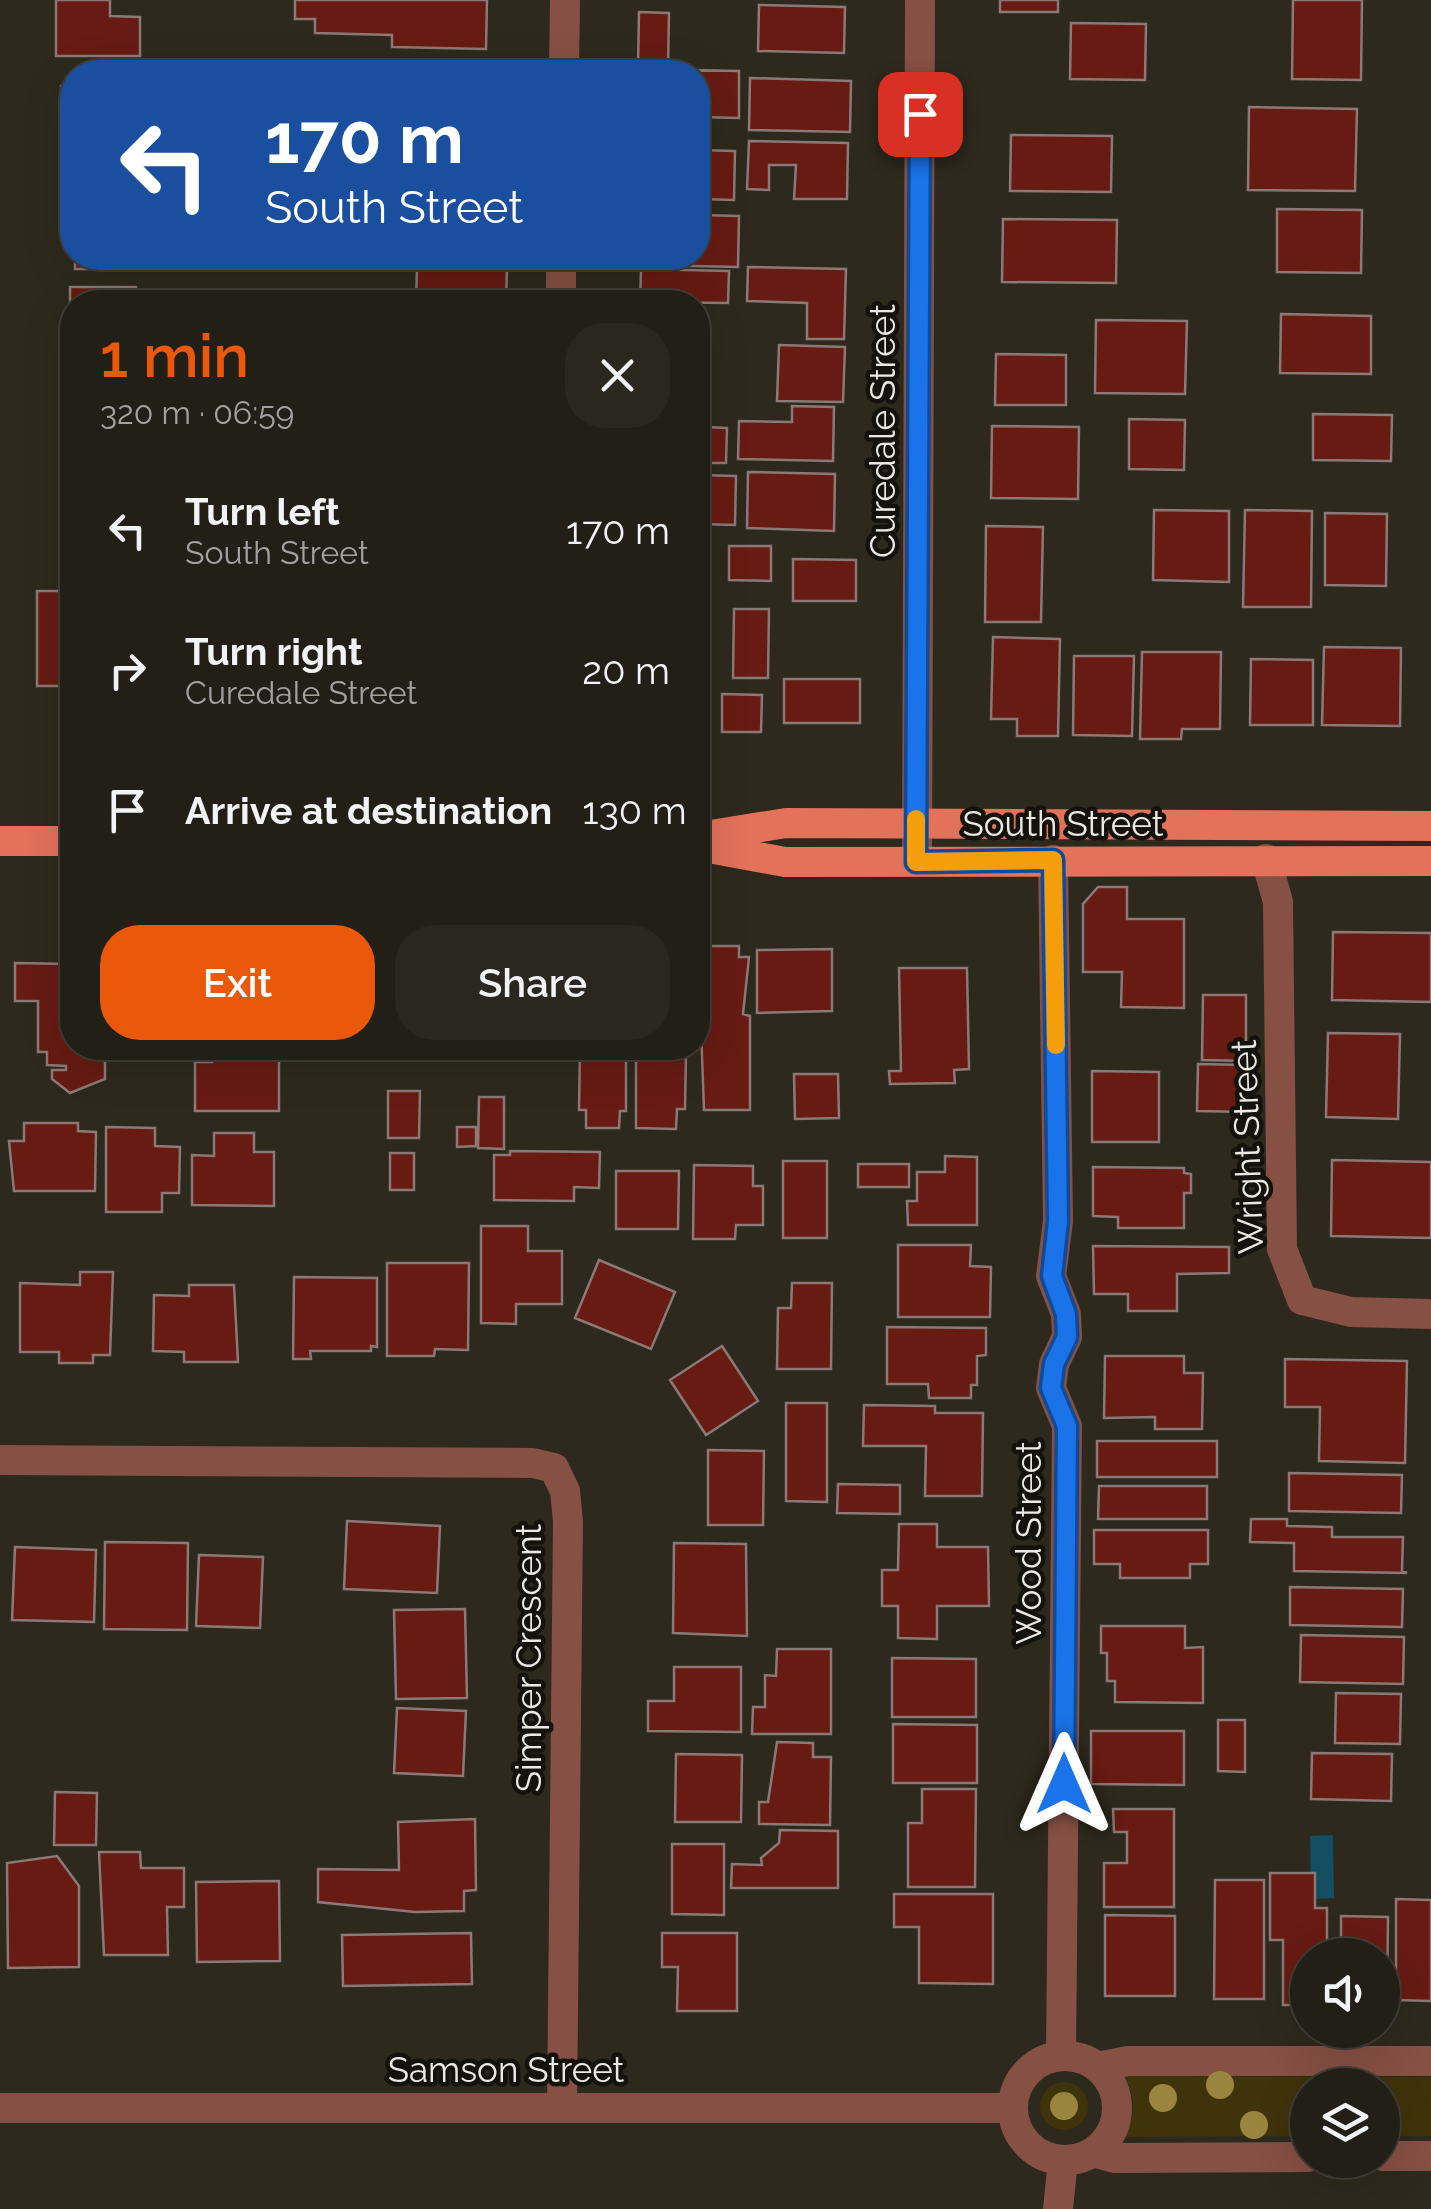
<!DOCTYPE html>
<meta charset="utf-8">
<style>
:root{--surface:#221f16;--page:#2a271f;--text:#f1f3f6;--muted:#a2a2a1;--line:#3f3d35;--accent:#ea580c}
body{margin:0;font-family:Raleway,sans-serif;background:var(--page);color:var(--text);height:100vh;display:flex;flex-direction:column;font-size:38px;white-space:nowrap}
*{box-sizing:border-box;margin:0}
p{font-size:32px;color:var(--muted)}
.icon{flex:none;width:55px;height:55px;fill:none;stroke:currentColor;stroke-width:2;stroke-linecap:round;stroke-linejoin:round}
.map{position:relative;flex:1;overflow:hidden}
.panel{position:absolute;left:60px;top:290px;width:650px;height:770px;display:flex;flex-direction:column;background:var(--surface);border-radius:40px;box-shadow:0 10px 40px #0002,0 0 0 2px var(--line)}
.panel>*{flex:none}
.guide{position:absolute;left:60px;top:60px;width:650px;height:210px;border-radius:40px;box-shadow:0 10px 40px #0002,0 0 0 2px var(--line);background:#1a4fa0;color:#fff;overflow:hidden}
.fabs{position:absolute;left:1290px;top:1938px;display:grid;gap:20px}
.fabs a{display:grid;place-items:center;width:110px;height:110px;border-radius:50%;background:var(--surface);box-shadow:0 10px 40px #0002,0 0 0 2px var(--line);font-size:50px}
.pin{position:absolute;display:grid;place-items:center;width:85px;height:85px;color:#fff;margin:-42px;border-radius:20px;box-shadow:0 5px 15px #0006}
.me{position:absolute;width:110px;margin:-55px;rotate:0deg;stroke-linejoin:round;filter:drop-shadow(0 0 8px #0008)}
.turn{display:flex;align-items:center;gap:35px;height:210px;padding:0 40px;font-size:45px}
.turn .icon{width:130px;height:130px;stroke-width:2.5}
.turn b{display:block;font-size:70px;line-height:85px}
.round{display:grid;place-items:center;flex:none;width:105px;height:105px;border-radius:40px;background:var(--page)}
.head{display:flex;align-items:center;justify-content:space-between;height:170px;padding:0 40px}
h1{font-size:60px;font-weight:600;line-height:75px;color:var(--accent)}
.cta{display:flex;gap:20px;margin-top:auto;padding:20px 40px}
.cta a{flex:1;height:115px;border-radius:40px;background:var(--accent);color:#fff;font-size:40px;font-weight:600;line-height:115px;text-align:center}
.cta a+a{background:var(--page);color:var(--text)}
ul{padding:0;list-style:none}
li{display:flex;align-items:center;gap:30px;height:140px;padding:0 40px}
li div{flex:1}
li b{display:block;font-size:38px}
li em{font-style:normal}
.map>svg:first-child{display:block}
.green{fill:#3f330c}
.water{fill:#134e61}
.building{fill:#671b12;stroke:#8a7976;stroke-width:2.5}
.lines{fill:none;stroke-linecap:round;stroke-linejoin:round}
.minor{stroke:#865044;stroke-width:30}
.major{stroke:#e2725a;stroke-width:30}
.tree{fill:#9a853f}
.route-casing{stroke:#114b97;stroke-width:25}
.route{stroke:#1a73e8;stroke-width:18}
.slow{stroke:#f59e0b;stroke-width:18}
.labels{text-anchor:middle;dominant-baseline:central;stroke-width:9;stroke-linejoin:round;paint-order:stroke}
.street-label{font-size:35px;fill:#ece9e2;stroke:#13120c}
</style>
<div class="map">
<svg width="1431" height="2209" viewBox="0 0 1431 2209">
<rect width="100%" height="100%" fill="#2d291d"/>
<path class="green" d="M1125,2076L1431,2077V2136H1383L1382,2085H1308L1307,2136L1124,2137C1136,2113 1136,2100 1125,2076Z
M1040 2106a24 24 0 1 1 48 0a24 24 0 1 1-48 0Z"/>
<path class="water" d="M1333,1835L1334,1898L1311,1899L1310,1836Z"/>
<path class="building" d="M56,0H110V16L140,17V56H56Z
M295,0H487L486,49L392,47V35L315,33V19H295Z
M1000,0H1058V12H1000Z
M1293,0H1362L1361,80L1292,79Z
M759,5L845,7L844,53L758,51Z
M639,12L669,13L668,67H638Z
M1071,23L1146,24L1145,80L1070,79Z
M408,63L503,65L502,72H408Z
M642,69L739,71V118L698,117V72Z
M750,78L851,81L850,132L749,130Z
M61,86H72V141H61Z
M1249,107L1357,109L1355,191L1248,190Z
M1011,135L1112,136L1111,192L1010,191Z
M749,141L848,143L847,199H794L796,165H769V190L747,189Z
M698,150L735,151L734,200L698,199Z
M1277,209L1362,210L1361,273L1277,272Z
M698,215L739,216L738,267L645,265V258H698Z
M1003,219L1117,220L1116,283L1002,282Z
M75,258H125V269H75Z
M417,266L507,268L506,302H416Z
M748,267L846,269L844,339H807V303L747,301Z
M641,269L729,271L728,303L640,302Z
M70,287H136V302H72L70,345Z
M1281,314L1371,316V374L1280,373Z
M1096,320L1187,321L1185,394L1095,393Z
M779,345L845,347L843,402L777,401Z
M996,354L1066,355V405H995Z
M792,406L834,407L833,461L738,459L739,421L792,422Z
M1313,414L1392,415L1391,461L1313,460Z
M1129,419L1185,420L1184,470L1129,469Z
M698,420L705,421V427L727,428L726,463H698Z
M992,426L1079,427L1078,499L991,498Z
M748,472L835,474L834,531L747,528Z
M698,475L736,476L735,525L698,524Z
M1154,510L1229,511V582L1153,580Z
M1245,510L1312,511L1311,607H1243Z
M1325,513L1387,514L1386,586L1325,585Z
M986,526L1043,527L1041,622H985Z
M729,546H771V581L729,580Z
M793,559L856,560V601H793Z
M37,591H72V686H37Z
M734,609H769L768,678H733Z
M993,637L1060,639L1058,736H1017V719H991Z
M1324,647L1401,648L1400,726L1322,725Z
M1142,652H1221L1220,729H1182L1181,739H1140Z
M1074,656H1134L1132,736L1073,735Z
M1251,659L1313,660V725H1250Z
M784,679H860V723H784Z
M722,694L762,695L761,732H722Z
M1098,887H1127V919H1184V1008L1121,1007L1122,972H1083V904Z
M1333,932L1431,933V1002L1332,1000Z
M698,946H739V957H749L743,1014L750,1016V1110H704Z
M832,949V1011L757,1013V950Z
M15,963L72,964V1048H156L155,1053L105,1052V1079L70,1093L52,1079V1070H66V1066L47,1065V1052H38V1001H15Z
M899,968H967L969,1069L954,1070L955,1083L890,1084L889,1071H901Z
M1203,995H1246V1061L1202,1060Z
M1328,1033L1400,1034L1398,1119L1326,1117Z
M212,1048H261V1054L279,1055V1111H195V1062H212Z
M300,1048H381V1060L300,1059Z
M580,1048H615V1055H626V1111H620L619,1128H586V1110H579Z
M647,1048H676V1054H686L685,1109H677L676,1129L636,1128V1056H647Z
M1198,1064L1249,1065L1248,1112L1197,1111Z
M1092,1071L1159,1072V1142H1092Z
M794,1074H838L839,1118L795,1119Z
M388,1091H420L419,1138H388Z
M479,1097H504V1149L478,1148Z
M24,1123H78V1131L96,1132L95,1191H14L9,1141H24Z
M106,1127L155,1128V1146L180,1147L179,1193H162V1212H106Z
M457,1127H476V1146L457,1147Z
M214,1133H254V1152H274V1206L192,1205V1155L214,1156Z
M510,1151L600,1152L599,1188L574,1187V1201L494,1200V1155H510Z
M390,1153H414V1190H390Z
M945,1156L977,1157V1225H908L907,1201H917V1172H945Z
M1332,1160L1431,1162V1238L1331,1236Z
M783,1161H827V1238H783Z
M858,1164H909V1187H858Z
M694,1165L753,1166V1186H763V1225H736L735,1239H693Z
M1093,1167L1184,1168V1173L1191,1174V1193H1184V1228H1118V1217L1093,1216Z
M616,1171H679L678,1229H616Z
M481,1226H528V1251H562V1304H516V1324L481,1323Z
M898,1245H971L970,1266L991,1267L990,1317H898Z
M1093,1246L1229,1247V1273L1177,1274V1311H1128V1294H1094Z
M599,1260L675,1292L651,1349L575,1318Z
M387,1263H469L468,1350L435,1349L434,1356H387Z
M80,1272H113L110,1355H93V1363H59V1352H20V1283L80,1285Z
M294,1277L377,1278V1347L371,1346V1351H310L311,1359H293Z
M792,1283H832L831,1369H777L778,1308H791Z
M189,1285H234L238,1362H184V1352L153,1351L154,1295L189,1296Z
M887,1327L986,1328V1355L977,1356V1385H971V1398H929L928,1384H887Z
M722,1346L758,1401L706,1435L670,1380Z
M1105,1356H1184V1373H1203L1202,1429H1155V1417L1104,1418Z
M1285,1359L1407,1361L1405,1463L1319,1461L1320,1407H1285Z
M786,1403H827V1502L786,1501Z
M864,1405L935,1406V1413H983L982,1496H925L926,1446H863Z
M1097,1441H1217V1477H1097Z
M708,1450L764,1451L763,1525H708Z
M1289,1473L1402,1475L1401,1513L1289,1511Z
M838,1484L900,1485V1514L837,1513Z
M1099,1486H1207V1519H1098Z
M1251,1519H1287V1526L1332,1527V1537H1403L1402,1571L1407,1573L1294,1571V1543L1250,1542Z
M347,1521L440,1526L437,1593L344,1589Z
M899,1524H937V1547H988L989,1606H937V1639L898,1638V1606H882V1570H898Z
M1094,1530H1208V1564H1190V1578H1120V1564H1094Z
M105,1542L188,1543L187,1630L104,1629Z
M674,1543L746,1544L747,1636L673,1633Z
M15,1547L96,1550L94,1622L12,1620Z
M199,1555L263,1557L260,1628L196,1626Z
M1290,1587L1403,1589L1402,1627L1290,1625Z
M465,1609L467,1698L396,1699L394,1610Z
M1101,1626H1185V1648L1203,1647V1703L1115,1702V1681H1107V1653H1101Z
M1301,1635L1404,1637L1403,1684L1300,1682Z
M777,1649H831V1734H752L753,1707H765V1675L776,1676Z
M892,1658L976,1659V1717H892Z
M674,1667H741V1732L648,1731V1701H674Z
M1336,1693L1401,1694L1400,1744L1335,1743Z
M397,1708L466,1711L463,1776L394,1773Z
M1218,1720H1245V1772L1218,1771Z
M893,1724L977,1725V1783H893Z
M1091,1731H1184V1785L1091,1784Z
M777,1742L813,1743V1757H831L830,1825L759,1824V1802H768Z
M1312,1753L1392,1754L1391,1801L1311,1799Z
M676,1754L742,1755L741,1822H675Z
M922,1789H976L975,1887H908V1823H922Z
M55,1792L97,1793L96,1845H54Z
M1113,1809H1174V1907H1104V1863H1127V1832H1114Z
M475,1819L476,1890L464,1891V1911L415,1912L318,1902V1869L399,1870L398,1822Z
M780,1830L838,1831V1888H731L732,1864L762,1865L761,1858L779,1843Z
M672,1844H724V1915L672,1914Z
M99,1852H140L141,1868H184V1907H167L168,1955H104Z
M57,1856L79,1886V1967L8,1968L7,1863Z
M1270,1873H1315V1908H1327V1955H1308V2005H1283V1940H1270Z
M1215,1880H1264V1999H1214Z
M279,1881L280,1961L197,1962L196,1882Z
M894,1894H993V1984L919,1983V1927H894Z
M1396,1899L1431,1900V2001L1396,2000Z
M1105,1915L1175,1916V1996H1105Z
M1341,1916L1388,1917L1387,2005H1382V1955H1341Z
M471,1933L472,1984L343,1986L342,1935Z
M662,1933H737V2011H677L678,1967H662Z"/>
<g class="lines">
<path class="minor" d="M564,72L565,0
M561,302V258
M1266,859L1278,902L1282,1249L1302,1300L1351,1312L1431,1314
M1053,860L1058,1221L1051,1276L1066,1314L1067,1337L1054,1364L1051,1388L1067,1426L1061,2056
M917,861L920,0
M0,1460L533,1463L554,1468L565,1491L568,1521L562,2106
M1013 2108a52 52 0 1 1 104 0a52 52 0 1 1-104 0Z
M1097,2067L1128,2061H1431
M0,2108H1012
M1093,2152L1115,2158L1308,2157
M1382,2156H1431
M1058,2209L1063,2160"/>
<path class="major" d="M698,837L786,823L1431,826
M0,841H72
M698,846L785,862L1431,861"/>
</g>
<g class="tree">
<circle cx="1220" cy="2085" r="14"/>
<circle cx="1163" cy="2098" r="14"/>
<circle cx="1064" cy="2106" r="14"/>
<circle cx="1254" cy="2125" r="14"/>
</g>
<g class="lines">
<g class="route-casing">
<path id="route" d="M920,114L916,862L1053,860L1058,1221L1052,1276L1066,1314L1067,1337L1054,1364L1051,1388L1067,1426L1064,1784"/>
</g>
<use href="#route" class="route"/>
<path class="slow" d="M916,819V862L1053,860L1056,1045"/>
</g>
<g class="labels">
<g class="street-label">
<text transform="translate(882 431) rotate(-90)">Curedale Street</text>
<text x="1063" y="823">South Street</text>
<text transform="translate(1247 1147) rotate(-92)">Wright Street</text>
<text transform="translate(1028 1543) rotate(-90)">Wood Street</text>
<text transform="translate(528 1658) rotate(-90)">Simper Crescent</text>
<text x="506" y="2069">Samson Street</text>
</g>
</g>
</svg>
<div class="fabs">
<a><svg class="icon" aria-label="sound" viewBox="0 0 24 24"><path d="M4 9h4l5-4v14l-5-4H4zM17 9q2 3 0 6"/></svg></a>
<a><svg class="icon" aria-label="layers" viewBox="0 0 24 24"><path d="M12 4l9 5-9 5-9-5zM3 14l9 5 9-5"/></svg></a>
</div>
<div class="pin" style="left:920px;top:114px;background:#d93025"><svg class="icon" aria-label="arrive" viewBox="0 0 24 24"><path d="M6 21V4h12l-3 4 3 4H6"/></svg></div>
<svg class="me" style="left:1064px;top:1784px" viewBox="-20 -20 40 40"><path d="M0-17L14 15 0 8-14 15z" fill="#1a73e8" stroke="#fff" stroke-width="4"/></svg>
<div class="guide">
<div class="turn"><svg class="icon" aria-label="left" viewBox="0 0 24 24"><path d="M17 20v-9H6M10 6l-5 5 5 5"/></svg><div><b>170 m</b>South Street</div></div>
</div>
<section class="panel">
<div class="head"><div><h1>1 min</h1><p>320 m · 06:59</p></div><a class="round"><svg class="icon" aria-label="close" viewBox="0 0 24 24"><path d="M6 6l12 12M18 6L6 18"/></svg></a></div>
<ul>
<li><svg class="icon" aria-label="left" viewBox="0 0 24 24"><path d="M17 20v-9H6M10 6l-5 5 5 5"/></svg><div><b>Turn left</b><p>South Street</p></div><em>170 m</em></li>
<li><svg class="icon" aria-label="right" viewBox="0 0 24 24"><path d="M7 20v-9h11M14 6l5 5-5 5"/></svg><div><b>Turn right</b><p>Curedale Street</p></div><em>20 m</em></li>
<li><svg class="icon" aria-label="arrive" viewBox="0 0 24 24"><path d="M6 21V4h12l-3 4 3 4H6"/></svg><div><b>Arrive at destination</b></div><em>130 m</em></li>
</ul>
<div class="cta"><a>Exit</a><a>Share</a></div>
</section>
</div>
